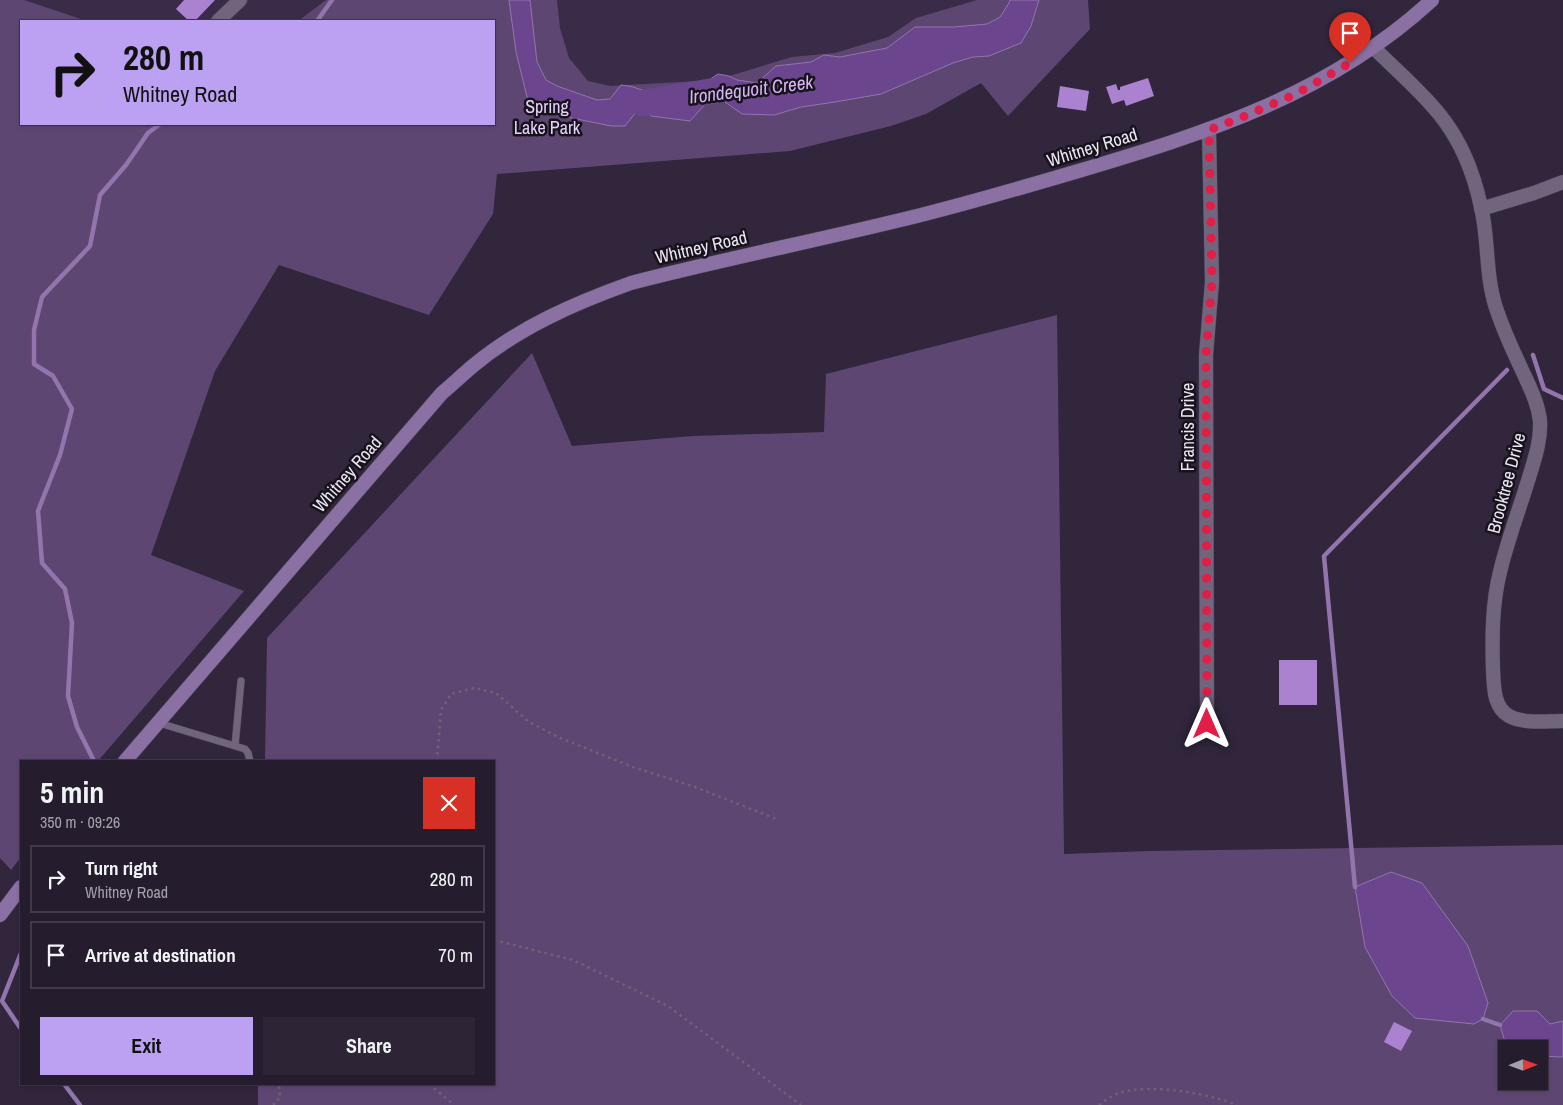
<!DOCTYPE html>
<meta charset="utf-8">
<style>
:root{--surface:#251c2d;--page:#2d2535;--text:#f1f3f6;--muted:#a3a1aa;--line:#423a49;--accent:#bca0f2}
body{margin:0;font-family:"Archivo Narrow",sans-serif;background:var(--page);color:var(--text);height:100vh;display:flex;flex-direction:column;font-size:19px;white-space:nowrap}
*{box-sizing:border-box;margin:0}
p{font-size:16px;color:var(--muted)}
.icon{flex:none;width:28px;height:28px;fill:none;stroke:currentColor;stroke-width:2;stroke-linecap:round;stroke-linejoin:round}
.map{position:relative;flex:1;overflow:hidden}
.details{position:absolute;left:20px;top:760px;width:475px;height:325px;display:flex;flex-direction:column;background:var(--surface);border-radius:0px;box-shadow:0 1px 4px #0004,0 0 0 1px var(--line)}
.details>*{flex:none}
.guide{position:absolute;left:20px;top:20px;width:475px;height:105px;border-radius:0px;box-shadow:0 1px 4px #0004,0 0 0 1px var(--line);background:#bca0f2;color:#111;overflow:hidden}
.needle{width:32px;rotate:89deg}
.tools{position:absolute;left:1498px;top:1040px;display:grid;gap:10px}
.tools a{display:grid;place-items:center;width:50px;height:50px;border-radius:0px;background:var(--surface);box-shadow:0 1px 4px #0004,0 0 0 1px var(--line);font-size:25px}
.pin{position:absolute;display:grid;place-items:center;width:42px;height:42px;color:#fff;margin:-51px -21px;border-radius:50% 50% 50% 0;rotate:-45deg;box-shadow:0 0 5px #0007}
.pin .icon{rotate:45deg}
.me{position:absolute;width:55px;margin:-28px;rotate:0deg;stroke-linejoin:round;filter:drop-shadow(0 0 4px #0008)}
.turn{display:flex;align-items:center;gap:18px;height:105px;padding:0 20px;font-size:22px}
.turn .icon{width:65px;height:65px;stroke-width:2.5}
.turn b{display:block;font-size:35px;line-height:42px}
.round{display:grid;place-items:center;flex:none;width:52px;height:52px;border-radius:0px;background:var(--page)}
.overview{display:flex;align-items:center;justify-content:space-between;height:85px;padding:0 20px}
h1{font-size:30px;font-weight:700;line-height:38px}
.action{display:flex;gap:10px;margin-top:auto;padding:10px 20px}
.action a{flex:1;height:58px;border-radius:0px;background:var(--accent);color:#111;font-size:20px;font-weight:700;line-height:58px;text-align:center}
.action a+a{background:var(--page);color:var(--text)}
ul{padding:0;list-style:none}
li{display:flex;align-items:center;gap:15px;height:68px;margin:0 10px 8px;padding:0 10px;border:2px solid var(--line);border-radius:0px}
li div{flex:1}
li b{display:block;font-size:19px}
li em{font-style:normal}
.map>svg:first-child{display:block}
.built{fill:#3a2c48}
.green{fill:#5d4772;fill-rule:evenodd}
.water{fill:#6c458f;stroke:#9275ad}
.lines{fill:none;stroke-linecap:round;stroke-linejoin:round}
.stream{stroke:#9275ad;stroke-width:4.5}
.river{stroke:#6c458f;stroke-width:26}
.building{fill:#aa82d0}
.service-casing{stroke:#4c4354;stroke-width:8}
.minor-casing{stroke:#4c4354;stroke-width:15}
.secondary-casing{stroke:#4c4354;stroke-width:15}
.path{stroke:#6c6376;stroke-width:2.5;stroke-dasharray:2.5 4;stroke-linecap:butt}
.service{stroke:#71657e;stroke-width:7}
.minor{stroke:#71657e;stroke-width:14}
.secondary{stroke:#8a70a3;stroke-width:14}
.route{stroke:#e11d48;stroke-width:9;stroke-dasharray:0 16.2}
.labels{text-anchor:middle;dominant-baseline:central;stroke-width:5;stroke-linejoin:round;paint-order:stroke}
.park-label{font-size:18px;fill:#e5d1fb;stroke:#17121b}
.street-label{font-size:18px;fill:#ece6f4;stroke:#17121b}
.water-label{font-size:19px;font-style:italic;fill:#d5b6f4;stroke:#17121b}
</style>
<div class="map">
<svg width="1563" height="1105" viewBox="0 0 1563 1105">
<rect width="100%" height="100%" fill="#31263c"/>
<path class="built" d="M24,0H326L298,21H87Z
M530,0H1010L898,40L695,88L597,100Z"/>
<path class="green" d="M0,0H24L87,21H21V124H494V21H298L326,0H557L560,28L569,58L588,81L610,86L716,80L792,57L835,53L888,37L916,18L977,0H1088L1090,29L1008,116L981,83L926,114L891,126L790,151L497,174L493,214L429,315L279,265L215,371L151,555L244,591L98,761H21V857L11,870L0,858Z
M1057,315L1064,854L1150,851L1563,845V1105H258V1084H494V761H265L267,638L532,353L572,446L693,436L824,432L826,374ZM1506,1049H1539V1081H1506Z"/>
<path class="water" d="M509,0H530L537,62L546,80L557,86L597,100L610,99L621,85L630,86L651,93L681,98L718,74L729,76L737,80L757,83L776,66L811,62L824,55L840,57L887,48L915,27H954L987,24L1000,17L1009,3L1010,0H1039L1031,26L1021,43L989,56L973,57L953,63L881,94L835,102L801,107L774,115L742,114L718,97L709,100L690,121L651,116L645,107H640L625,126H611L538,111L528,101L516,52Z
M1391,872L1422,883L1468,946L1488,1003L1483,1019L1474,1024L1415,1018L1392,996L1365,947L1355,887Z
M1513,1011H1537L1550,1024L1563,1021V1057L1539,1056V1049H1507L1500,1025Z"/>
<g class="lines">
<path class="stream" d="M317,21L332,0
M1533,355L1544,389L1563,398
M94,761L77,727L68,696L72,623L65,589L42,563L38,511L60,455L72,409L53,376L34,364V330L42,297L90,246L100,195L126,165L148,133L160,124
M1355,887L1324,556L1507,370
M21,953L2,1001L21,1029
M1483,1019L1500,1025
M64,1084L80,1105"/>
<path class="river" d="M642,103L719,90"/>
</g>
<path class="building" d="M184,0H215L195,21H189L176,9Z
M1148,78L1154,96L1126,106L1124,100L1112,104L1106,87L1116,84L1118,90H1120V87Z
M1060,86L1089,91L1086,111L1057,107Z
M1279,660H1317V705H1279Z
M1394,1022L1412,1031L1401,1051L1384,1042Z"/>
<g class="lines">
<g class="service-casing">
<path id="service" d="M159,723L245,749L248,753L250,761
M235,746L241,681"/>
</g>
<g class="minor-casing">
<path id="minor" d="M218,21L240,0
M1374,48C1395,69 1421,91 1440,115C1461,141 1474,174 1481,207C1489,240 1485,274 1496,308C1503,329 1512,349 1522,370C1529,386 1538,402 1540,421C1541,438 1536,455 1531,471C1521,505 1508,538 1500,572C1492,604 1492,637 1493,670C1494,686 1493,707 1509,716C1524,724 1546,721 1563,721
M1481,209L1534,193L1563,182
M1207,724L1206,355L1212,282L1209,130"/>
</g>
<g class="secondary-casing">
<path id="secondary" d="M125,761L442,393C453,384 463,374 474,365C520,327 575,303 631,283C727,258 825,239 921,215C972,202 1024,187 1075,172C1206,133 1329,95 1432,0
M0,915L21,887"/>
</g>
<path class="path" d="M437,761L441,710L451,694L474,688L496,693L529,722L560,738L633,767L695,787L779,820
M494,940L573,960L668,1006L801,1105
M429,1084L454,1105
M274,1105V1102L280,1098L279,1084
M1099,1105C1105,1101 1112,1095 1119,1093C1150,1083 1207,1093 1237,1105"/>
<use href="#service" class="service"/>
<use href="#minor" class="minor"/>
<use href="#secondary" class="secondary"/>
</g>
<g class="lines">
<path class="route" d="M1207,724L1206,355L1212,282L1209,130L1245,116L1296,94L1350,63"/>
</g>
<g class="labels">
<g class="park-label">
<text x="547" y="106">Spring<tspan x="547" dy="21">Lake Park</tspan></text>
</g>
<g class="street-label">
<text transform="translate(1092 147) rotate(-17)">Whitney Road</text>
<text transform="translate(701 247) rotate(-13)">Whitney Road</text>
<text transform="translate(1187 427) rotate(-90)">Francis Drive</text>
<text transform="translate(347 474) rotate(-49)">Whitney Road</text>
<text transform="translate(1506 483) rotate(-75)">Brooktree Drive</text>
</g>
<g class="water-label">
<text transform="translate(751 89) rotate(-7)">Irondequoit Creek</text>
</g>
</g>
</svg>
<div class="tools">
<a><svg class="needle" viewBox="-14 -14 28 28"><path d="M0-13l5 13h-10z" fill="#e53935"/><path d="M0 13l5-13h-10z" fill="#a3a1aa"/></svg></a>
</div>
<div class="pin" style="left:1350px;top:63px;background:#d93025"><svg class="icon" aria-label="arrive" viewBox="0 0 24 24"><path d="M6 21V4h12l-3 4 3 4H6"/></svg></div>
<svg class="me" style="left:1207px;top:724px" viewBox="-20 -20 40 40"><path d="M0-17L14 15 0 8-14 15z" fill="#e11d48" stroke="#fff" stroke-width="4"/></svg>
<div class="guide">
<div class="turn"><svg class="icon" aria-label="right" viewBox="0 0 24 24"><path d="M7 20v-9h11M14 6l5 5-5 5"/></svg><div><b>280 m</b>Whitney Road</div></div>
</div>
<section class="details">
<div class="overview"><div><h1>5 min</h1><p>350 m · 09:26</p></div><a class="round" style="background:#d93025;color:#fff"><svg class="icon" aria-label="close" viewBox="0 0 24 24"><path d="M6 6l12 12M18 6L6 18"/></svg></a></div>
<ul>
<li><svg class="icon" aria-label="right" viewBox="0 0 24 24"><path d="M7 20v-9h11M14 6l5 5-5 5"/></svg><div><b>Turn right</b><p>Whitney Road</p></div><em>280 m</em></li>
<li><svg class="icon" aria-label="arrive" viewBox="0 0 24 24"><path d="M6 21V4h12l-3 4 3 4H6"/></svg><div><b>Arrive at destination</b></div><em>70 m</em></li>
</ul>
<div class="action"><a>Exit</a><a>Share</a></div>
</section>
</div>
